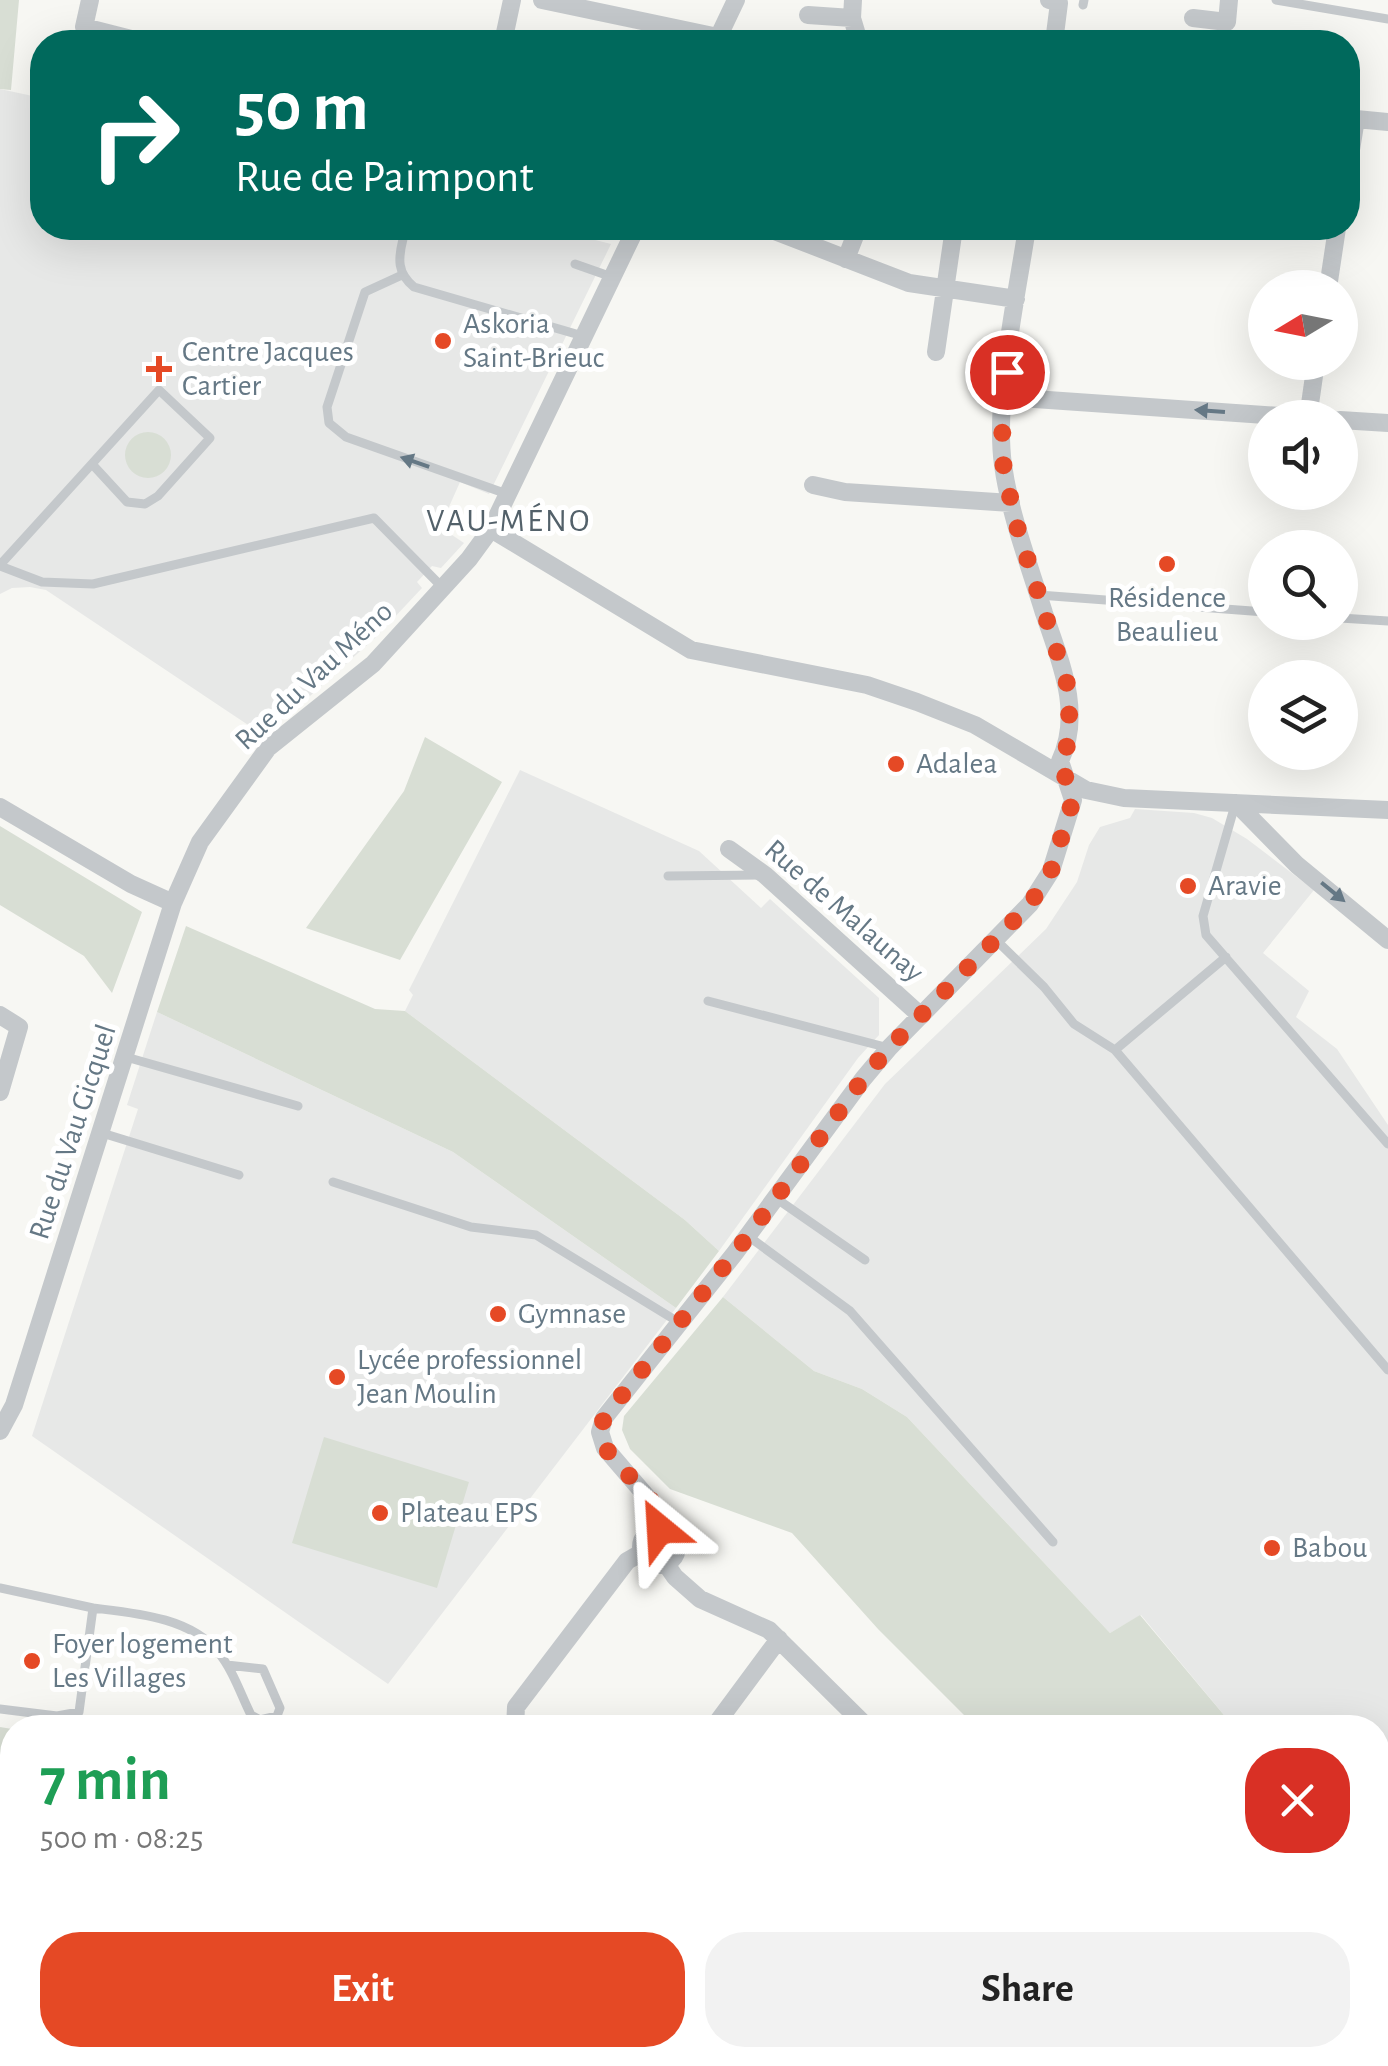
<!DOCTYPE html>
<meta charset="utf-8">
<style>
:root{--surface:#fff;--page:#f2f2f2;--text:#222;--muted:#767676;--accent:#e54925}
body{margin:0;font-family:"Alegreya Sans",sans-serif;background:var(--page);color:var(--text);height:100vh;display:flex;flex-direction:column;font-size:38px;white-space:nowrap}
*{box-sizing:border-box;margin:0}
p{font-size:32px;color:var(--muted)}
.icon{flex:none;width:55px;height:55px;fill:none;stroke:currentColor;stroke-width:2;stroke-linecap:round;stroke-linejoin:round}
.map{position:relative;flex:1;overflow:hidden}
.details{position:absolute;left:0px;top:1715px;width:1390px;height:352px;display:flex;flex-direction:column;background:var(--surface);border-radius:40px 40px 0 0;box-shadow:0 10px 40px #0002}
.details>*{flex:none}
.banner{position:absolute;left:30px;top:30px;width:1330px;height:210px;border-radius:40px;box-shadow:0 10px 40px #0002;background:#00695c;color:#fff;overflow:hidden}
.needle{width:65px;rotate:260deg}
.tools{position:absolute;left:1248px;top:270px;display:grid;gap:20px}
.tools a{display:grid;place-items:center;width:110px;height:110px;border-radius:50%;background:var(--surface);box-shadow:0 10px 40px #0002;font-size:50px}
.pin{position:absolute;display:grid;place-items:center;width:85px;height:85px;color:#fff;margin:-42px;border:5px solid #fff;border-radius:50%;box-shadow:0 2px 10px #0007}
.me{position:absolute;width:110px;margin:-55px;rotate:333deg;stroke-linejoin:round;filter:drop-shadow(0 0 8px #0008)}
.turn{display:flex;align-items:center;gap:35px;height:210px;padding:0 40px;font-size:45px}
.turn .icon{width:130px;height:130px;stroke-width:2.5}
.turn b{display:block;font-size:70px;line-height:85px}
.round{display:grid;place-items:center;flex:none;width:105px;height:105px;border-radius:40px;background:var(--page)}
.summary{display:flex;align-items:center;justify-content:space-between;height:170px;padding:0 40px}
h1{font-size:60px;font-weight:600;line-height:75px;color:#1e9e55}
.button{display:flex;gap:20px;margin-top:auto;padding:20px 40px}
.button a{flex:1;height:115px;border-radius:40px;background:var(--accent);color:#fff;font-size:40px;font-weight:600;line-height:115px;text-align:center}
.button a+a{background:var(--page);color:var(--text)}
.map>svg:first-child{display:block}
.built{fill:#e7e8e7}
.green{fill:#d8ded4}
.lines{fill:none;stroke-linecap:round;stroke-linejoin:round}
.service{stroke:#c4c8cb;stroke-width:9}
.minor{stroke:#c4c8cb;stroke-width:18}
.oneway{fill:#657885}
.route{stroke:#e54925;stroke-width:18;stroke-dasharray:0 32.4}
.poi-dot{fill:#e54925;stroke:#fff;stroke-width:4}
.labels{text-anchor:middle;dominant-baseline:central;stroke-width:10;stroke-linejoin:round;paint-order:stroke}
.poi-label{font-size:30px;fill:#657885;stroke:#fff;text-anchor:start}
.street-label{font-size:30px;fill:#657885;stroke:#fff}
.neighbourhood-label{font-size:32px;letter-spacing:2.5px;fill:#53616a;stroke:#fff}
</style>
<div class="map">
<svg width="1388" height="2066" viewBox="0 0 1388 2066">
<rect width="100%" height="100%" fill="#f7f7f3"/>
<path class="built" d="M0,89L42,98V228H548L611,244L489,494L460,482L440,527L464,543L441,568L432,566L417,582L422,588L376,637L301,704L260,733L46,590L30,587L12,588L0,594Z
M520,770L699,851L761,908L770,899L879,998V1035L858,1058L719,1251L685,1220L405,1011L413,995L409,990Z
M1135,809L1194,813L1212,818L1247,839L1314,890L1263,953L1309,991L1296,1017L1337,1049L1388,1125V1863L1378,1865V1728L1234,1727L1141,1615L1110,1633L907,1417L862,1389L814,1371L723,1297L885,1084L1046,929L1077,882L1089,845L1100,827L1130,818Z
M157,1012L453,1152L676,1308L388,1684L32,1436L138,1109L127,1105Z
M1388,2048V2066H1310L1357,2055H1378V2050Z"/>
<path class="green" d="M0,0H19L11,90L0,89Z
M125 455a23 23 0 1 1 46 0a23 23 0 1 1-46 0Z
M425,737L502,782L400,960L306,928L404,791Z
M0,826L142,912L112,993L84,956L0,905Z
M186,926L375,1009L405,1011L685,1220L719,1251L676,1308L453,1152L157,1012Z
M723,1297L814,1371L862,1389L907,1417L1110,1633L1140,1615L1234,1727H976L878,1629L792,1533L670,1489L630,1449L622,1430L624,1416Z
M324,1437L469,1482L437,1588L292,1543Z
M0,1727L12,1729V1931L0,1935Z"/>
<g class="lines">
<path class="service" d="M1276,0L1388,19
M1083,5L1084,0
M403,239C398,259 397,273 414,287L583,336
M575,264L612,277
M402,275L365,292L327,407L329,423L346,437L507,494
M0,565L159,390L210,438L158,496L145,504L127,502L92,464
M0,566L42,582L93,584L374,518L443,588
M1039,595L1265,612
M1340,618L1388,621
M1235,805L1203,916L1206,935L1388,1144
M668,876L760,875
M996,940L1044,987L1074,1024L1115,1050L1388,1370
M708,1001L889,1048
M1115,1050L1226,957
M126,1057L298,1106
M102,1133L239,1175
M333,1182L471,1227L536,1235L680,1323
M777,1199L865,1260
M748,1236L850,1311L1053,1542
M0,1588L93,1608
M0,1709L57,1716L79,1712L93,1608C134,1613 190,1617 218,1652C233,1670 241,1695 251,1715L260,1720L277,1716L280,1708L263,1669L227,1665"/>
<path class="minor" d="M90,0L84,27L143,42
M542,0L718,37
M853,0L852,18L858,38
M1049,0L1059,3L1054,42
M808,15L852,18
M1193,18L1227,22L1229,0
M503,42L512,0
M716,42L736,0
M1348,168L1356,119L1388,122
M767,228L909,283L1016,299
M846,259L858,228
M1328,288L1337,228
M936,352L954,228
M1004,397L1308,418
M1308,418L1316,362
M1340,420L1388,423
M813,485L845,492L1011,503
M491,529L691,650L867,685L917,702L975,725L1086,790L1124,798L1388,810
M1236,803L1297,865L1388,940
M0,807L131,884L173,903
M729,849L765,875L921,1016
M0,1015L19,1027L0,1092
M0,1431L14,1405L173,903L200,842L268,748L373,664L469,559L491,529L636,228
M641 1547a18 18 0 1 1 36 0a18 18 0 1 1-36 0Z
M660,1529L659,1511L605,1448L600,1432L604,1418L735,1253L863,1079L889,1048L1030,904L1051,871L1073,800L1060,761C1083,712 1060,661 1044,613C1029,564 1010,515 1003,465C994,398 1017,295 1027,228
M666,1564L675,1577L700,1599L769,1630L868,1728
M515,1728L516,1707L627,1561L641,1553
M713,1728L779,1639
M1378,2039L1388,2036
M310,2055L319,2066
M485,2055L486,2066
M659,2055V2066
M967,2055L968,2066
M577,2066L578,2055
M766,2066L767,2055
M1260,2066L1308,2055"/>
</g>
<defs><path id="oneway-solid" d="M-6-.8H1V-3.2L6.5 0L1 3.2V.8H-6Z" transform="scale(2.5)"/></defs>
<g class="oneway">
<use href="#oneway-solid" transform="translate(1210 411) rotate(-176)"/>
<use href="#oneway-solid" transform="translate(415 462) rotate(-161)"/>
<use href="#oneway-solid" transform="translate(1333 892) rotate(39)"/>
</g>
<g class="lines">
<path class="route" d="M660,1529V1511L605,1448L600,1432L604,1418L748,1236L863,1079L889,1048L1030,904L1051,871L1073,800L1060,761L1068,744L1070,693L1015,520L1003,463L1002,420L1007,372"/>
</g>
<g class="poi-dot">
<circle cx="443" cy="341" r="10"/>
<path d="M154 354h10v10h10v10h-10v10h-10v-10h-10v-10h10z"/>
<circle cx="1167" cy="564" r="10"/>
<circle cx="896" cy="764" r="10"/>
<circle cx="1188" cy="886" r="10"/>
<circle cx="498" cy="1314" r="10"/>
<circle cx="337" cy="1377" r="10"/>
<circle cx="380" cy="1513" r="10"/>
<circle cx="1272" cy="1548" r="10"/>
<circle cx="32" cy="1661" r="10"/>
</g>
<g class="labels">
<g class="poi-label">
<text x="463" y="324">Askoria<tspan x="463" dy="34">Saint-Brieuc</tspan></text>
<text x="182" y="352">Centre Jacques<tspan x="182" dy="34">Cartier</tspan></text>
<text x="1167" y="598" text-anchor="middle">Résidence<tspan x="1167" dy="34">Beaulieu</tspan></text>
<text x="916" y="764">Adalea</text>
<text x="1208" y="886">Aravie</text>
<text x="518" y="1314">Gymnase</text>
<text x="357" y="1360">Lycée professionnel<tspan x="357" dy="34">Jean Moulin</tspan></text>
<text x="400" y="1513">Plateau EPS</text>
<text x="1292" y="1548">Babou</text>
<text x="52" y="1644">Foyer logement<tspan x="52" dy="34">Les Villages</tspan></text>
</g>
<g class="street-label">
<text transform="translate(314 676) rotate(-43)">Rue du Vau Méno</text>
<text transform="translate(844 911) rotate(41)">Rue de Malaunay</text>
<text transform="translate(73 1132) rotate(-72)">Rue du Vau Gicquel</text>
</g>
<g class="neighbourhood-label">
<text x="509" y="521">VAU-MÉNO</text>
</g>
</g>
</svg>
<div class="tools">
<a><svg class="needle" viewBox="-14 -14 28 28"><path d="M0-13l5 13h-10z" fill="#e53935"/><path d="M0 13l5-13h-10z" fill="#767676"/></svg></a>
<a><svg class="icon" aria-label="sound" viewBox="0 0 24 24"><path d="M4 9h4l5-4v14l-5-4H4zM17 9q2 3 0 6"/></svg></a>
<a><svg class="icon" aria-label="search" viewBox="0 0 24 24"><circle cx="10" cy="10" r="6"/><path d="M15 15l6 6"/></svg></a>
<a><svg class="icon" aria-label="layers" viewBox="0 0 24 24"><path d="M12 4l9 5-9 5-9-5zM3 14l9 5 9-5"/></svg></a>
</div>
<div class="pin" style="left:1007px;top:372px;background:#d93025"><svg class="icon" aria-label="arrive" viewBox="0 0 24 24"><path d="M6 21V4h12l-3 4 3 4H6"/></svg></div>
<svg class="me" style="left:660px;top:1529px" viewBox="-20 -20 40 40"><path d="M0-17L14 15 0 8-14 15z" fill="#e54925" stroke="#fff" stroke-width="4"/></svg>
<div class="banner">
<div class="turn"><svg class="icon" aria-label="right" viewBox="0 0 24 24"><path d="M7 20v-9h11M14 6l5 5-5 5"/></svg><div><b>50 m</b>Rue de Paimpont</div></div>
</div>
<section class="details">
<div class="summary"><div><h1>7 min</h1><p>500 m · 08:25</p></div><a class="round" style="background:#d93025;color:#fff"><svg class="icon" aria-label="close" viewBox="0 0 24 24"><path d="M6 6l12 12M18 6L6 18"/></svg></a></div>
<div class="button"><a>Exit</a><a>Share</a></div>
</section>
</div>
